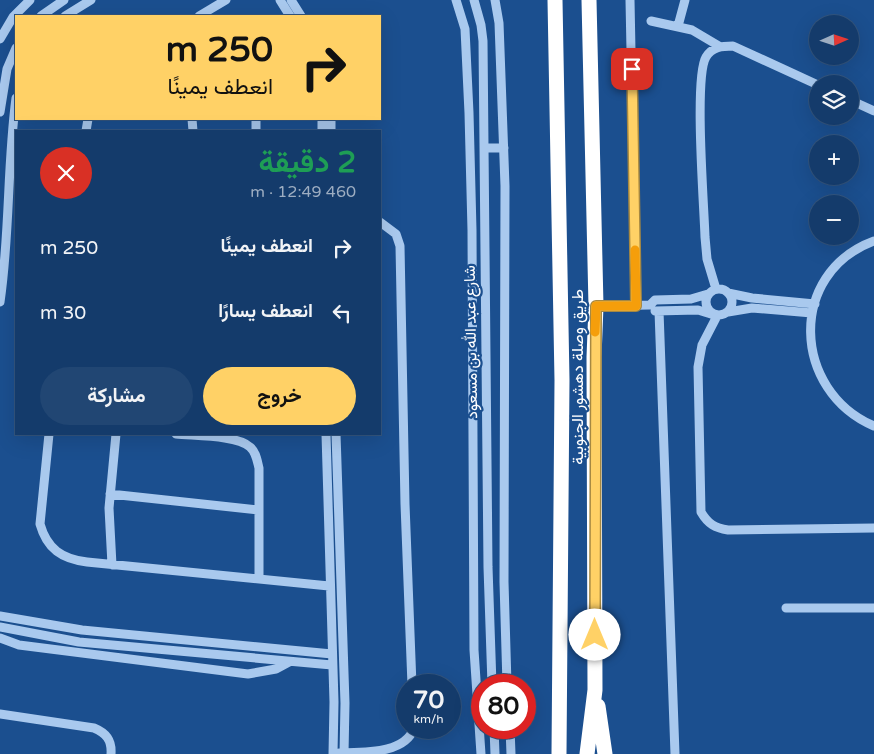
<!DOCTYPE html>
<html lang="ar">
<meta charset="utf-8">
<style>
:root{--surface:#143b6b;--page:#214673;--text:#f1f3f6;--muted:#9dadc1;--line:#33557e;--accent:#ffd166}
body{margin:0;font-family:"Varela Round",Vazirmatn,sans-serif;background:var(--page);color:var(--text);direction:rtl;height:100vh;display:flex;flex-direction:column;font-size:19px;white-space:nowrap}
*{box-sizing:border-box;margin:0}
p{font-size:16px;color:var(--muted)}
.icon{flex:none;width:28px;height:28px;fill:none;stroke:currentColor;stroke-width:2;stroke-linecap:round;stroke-linejoin:round}
.map{position:relative;flex:1;overflow:hidden;direction:ltr}
.panel{position:absolute;left:15px;top:130px;width:366px;height:305px;display:flex;flex-direction:column;background:var(--surface);border-radius:0px;box-shadow:0 5px 20px #0002,0 0 0 1px var(--line);direction:rtl}
.panel>*{flex:none}
.guide{position:absolute;left:15px;top:15px;width:366px;height:105px;border-radius:0px;box-shadow:0 5px 20px #0002,0 0 0 1px var(--line);direction:rtl;background:#ffd166;color:#111;overflow:hidden}
.needle{width:32px;rotate:87deg}
.controls{position:absolute;left:809px;top:15px;display:grid;gap:10px}
.controls a{display:grid;place-items:center;width:50px;height:50px;border-radius:50%;background:var(--surface);box-shadow:0 5px 20px #0002,0 0 0 1px var(--line);font-size:25px}
.speed{position:absolute;left:396px;top:674px;display:flex;gap:10px;font-size:25px;font-weight:700;text-align:center}
.speed>*{display:grid;place-content:center;width:65px;height:65px;border-radius:50%;background:var(--surface);box-shadow:0 5px 20px #0002,0 0 0 1px var(--line);line-height:1}
.speed small{font-size:12px;font-weight:400}
.speed .limit{border:8px solid #d22;background:#fff;color:#111}
.pin{position:absolute;display:grid;place-items:center;width:42px;height:42px;color:#fff;margin:-21px;border-radius:10px;box-shadow:0 2px 8px #0006}
.me{position:absolute;width:55px;margin:-28px;rotate:0deg;stroke-linejoin:round;filter:drop-shadow(0 0 4px #0008)}
.turn{display:flex;align-items:center;gap:18px;height:105px;padding:0 25px;font-size:22px}
.turn .icon{width:65px;height:65px;stroke-width:2.5}
.turn b{display:block;font-size:35px;line-height:42px}
.round{display:grid;place-items:center;flex:none;width:52px;height:52px;border-radius:26px;background:var(--page)}
.headline{display:flex;align-items:center;justify-content:space-between;height:85px;padding:0 25px}
h1{font-size:30px;font-weight:700;line-height:38px;color:#1e9e55}
.button{display:flex;gap:10px;margin-top:auto;padding:10px 25px}
.button a{flex:1;height:58px;border-radius:30px;background:var(--accent);color:#111;font-size:20px;font-weight:700;line-height:58px;text-align:center}
.button a+a{background:var(--page);color:var(--text)}
ul{padding:0;list-style:none}
li{display:flex;align-items:center;gap:15px;height:65px;padding:0 25px}
li div{flex:1}
li b{display:block;font-size:19px}
li em{font-style:normal}
.map>svg:first-child{display:block}
.lines{fill:none;stroke-linecap:round;stroke-linejoin:round}
.minor{stroke:#a9c9ee;stroke-width:9}
.highway{stroke:#fff;stroke-width:15}
.route-casing{stroke:#a68842;stroke-width:12}
.route{stroke:#ffd166;stroke-width:9}
.slow{stroke:#f59e0b;stroke-width:9}
.labels{text-anchor:middle;dominant-baseline:central;stroke-width:4.5;stroke-linejoin:round;paint-order:stroke}
.street-label{font-size:16px;fill:#fff;stroke:#1b4f8f}
</style>
<div class="map">
<svg width="874" height="754" viewBox="0 0 874 754">
<rect width="100%" height="100%" fill="#1b4f8f"/>
<g class="lines">
<path class="minor" d="M280,0L290,16
M291,0L301,16
M456,0L465,29L469,113L472,230L474,650L481,754
M474,0L481,25L483,41L488,567L492,685
M495,0L499,23L505,186L504,582L507,685
M630,0L636,306
M41,16L64,0
M65,16L91,0
M199,16L226,0
M651,21L692,30L719,46
M678,26L685,0
M0,39L13,17L30,0
M850,100L874,111
M0,112L7,69L16,48
M192,119L193,131
M256,119V131
M331,119V131
M86,131L88,119
M322,131V119
M484,148H504
M380,222L396,234L400,246L405,504L412,685
M874,241C787,273 792,391 874,426
M706 302a13 13 0 1 1 26 0a13 13 0 1 1-26 0Z
M716,289L707,259L705,237C704,205 694,77 706,57C712,47 722,46 733,46L818,85
M728,293L752,298L815,304
M0,302C10,234 7,166 16,98
M596,306L650,305L655,300L691,299L708,294
M655,311L698,310L711,314
M659,311L675,754
M728,312L752,308L812,313
M717,316L702,345L698,367L701,512C708,524 715,528 728,530L874,528
M49,434L40,524C47,549 62,559 87,562L329,586
M176,434C194,436 237,435 250,447C256,452 257,460 259,468V579
M326,434L334,702L333,754
M336,434L345,703L344,754
M110,494L259,510
M112,565L109,508L116,434
M786,608H874
M0,616L82,630L332,654
M0,627L79,642L332,665
M0,638L19,645L248,674L276,669L289,662
M0,714L94,728C106,733 112,740 111,754
M494,728L495,754
M510,728L511,754
M339,753C365,752 405,754 414,728"/>
<path class="highway" d="M555,0L562,380L559,754
M598,706L605,754
M587,754L595,690L594,357L596,306L589,0"/>
</g>
<g class="lines">
<g class="route-casing">
<path id="route" d="M595,635L596,306H636L632,69"/>
</g>
<use href="#route" class="route"/>
<path class="slow" d="M595,332L596,306H636L635,250"/>
</g>
<g class="labels">
<g class="street-label">
<text transform="translate(471 342) rotate(-91)">شارع عبد الله بن مسعود</text>
<text transform="translate(578 377) rotate(-90)">طريق وصلة دهشور الجنوبية</text>
</g>
</g>
</svg>
<div class="controls">
<a><svg class="needle" viewBox="-14 -14 28 28"><path d="M0-13l5 13h-10z" fill="#e53935"/><path d="M0 13l5-13h-10z" fill="#9dadc1"/></svg></a>
<a><svg class="icon" aria-label="layers" viewBox="0 0 24 24"><path d="M12 4l9 5-9 5-9-5zM3 14l9 5 9-5"/></svg></a>
<a>+</a>
<a>−</a>
</div>
<div class="speed"><div>70<small>km/h</small></div><div class="limit">80</div></div>
<div class="pin" style="left:632px;top:69px;background:#d93025"><svg class="icon" aria-label="arrive" viewBox="0 0 24 24"><path d="M6 21V4h12l-3 4 3 4H6"/></svg></div>
<svg class="me" style="left:595px;top:635px" viewBox="-20 -20 40 40"><circle r="19" fill="#fff"/><path d="M0-13L10 11 0 6-10 11z" fill="#ffd166"/></svg>
<div class="guide">
<div class="turn"><svg class="icon" aria-label="right" viewBox="0 0 24 24"><path d="M7 20v-9h11M14 6l5 5-5 5"/></svg><div><b>250 m</b>انعطف يمينًا</div></div>
</div>
<section class="panel">
<div class="headline"><div><h1>2 دقيقة</h1><p>460 m · 12:49</p></div><a class="round" style="background:#d93025;color:#fff"><svg class="icon" aria-label="close" viewBox="0 0 24 24"><path d="M6 6l12 12M18 6L6 18"/></svg></a></div>
<ul>
<li><svg class="icon" aria-label="right" viewBox="0 0 24 24"><path d="M7 20v-9h11M14 6l5 5-5 5"/></svg><div><b>انعطف يمينًا</b></div><em>250 m</em></li>
<li><svg class="icon" aria-label="left" viewBox="0 0 24 24"><path d="M17 20v-9H6M10 6l-5 5 5 5"/></svg><div><b>انعطف يسارًا</b></div><em>30 m</em></li>
</ul>
<div class="button"><a>خروج</a><a>مشاركة</a></div>
</section>
</div>
